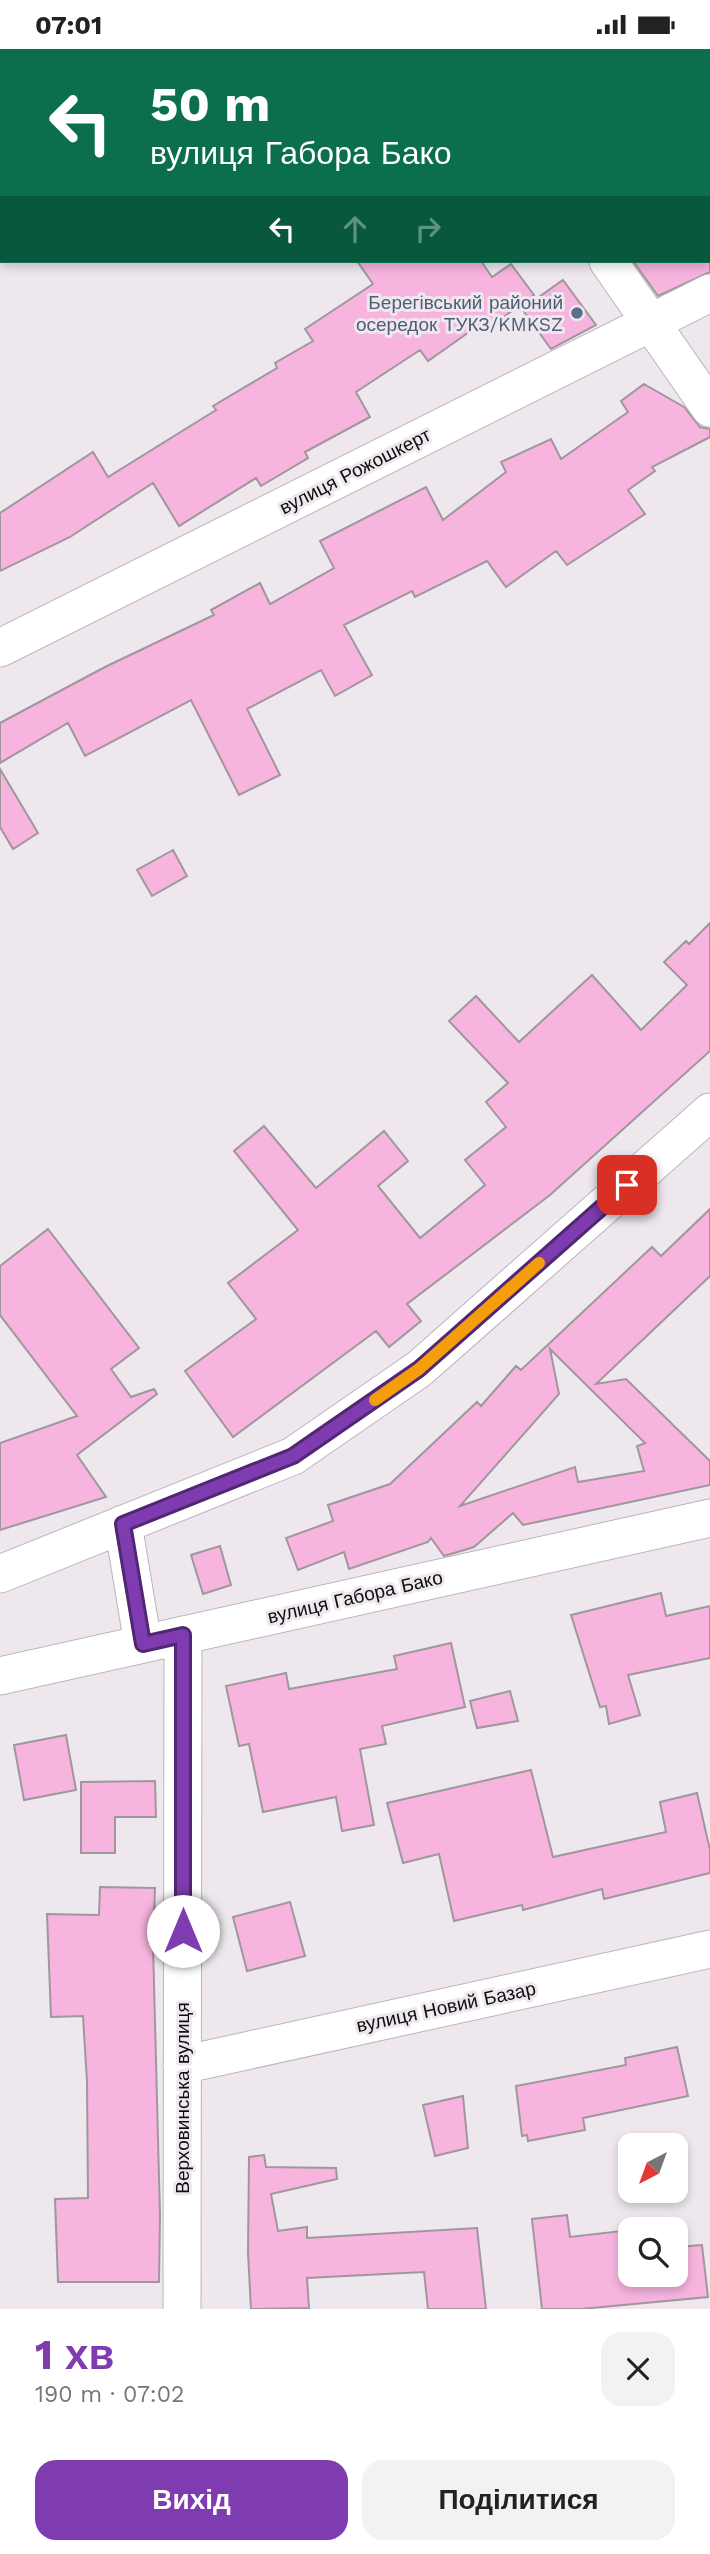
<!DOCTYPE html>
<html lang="uk">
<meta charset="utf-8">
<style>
:root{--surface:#fff;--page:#f2f2f2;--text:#222;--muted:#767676;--accent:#7e3cb0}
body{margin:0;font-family:"Work Sans",sans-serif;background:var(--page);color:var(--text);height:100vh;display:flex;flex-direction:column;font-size:26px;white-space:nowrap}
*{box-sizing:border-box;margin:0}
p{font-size:23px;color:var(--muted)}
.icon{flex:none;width:38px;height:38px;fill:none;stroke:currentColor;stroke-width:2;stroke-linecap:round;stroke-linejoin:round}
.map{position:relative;height:2260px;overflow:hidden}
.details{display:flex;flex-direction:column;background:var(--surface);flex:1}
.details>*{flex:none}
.banner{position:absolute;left:0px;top:0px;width:710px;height:214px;box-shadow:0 4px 10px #0003;background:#0b6e4f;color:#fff;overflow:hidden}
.needle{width:46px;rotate:221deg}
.tools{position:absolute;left:618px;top:2084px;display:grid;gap:14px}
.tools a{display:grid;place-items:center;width:70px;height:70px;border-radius:14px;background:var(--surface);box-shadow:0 4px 10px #0003;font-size:35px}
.pin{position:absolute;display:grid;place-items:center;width:60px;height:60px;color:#fff;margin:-30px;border-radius:14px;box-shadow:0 4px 10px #0006}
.me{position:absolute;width:77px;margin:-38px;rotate:0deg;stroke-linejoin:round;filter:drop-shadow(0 0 5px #0008)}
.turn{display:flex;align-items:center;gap:24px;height:147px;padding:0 35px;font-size:32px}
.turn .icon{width:91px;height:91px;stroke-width:2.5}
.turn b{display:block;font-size:49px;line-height:60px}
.lanes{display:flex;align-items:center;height:66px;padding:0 35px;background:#0003;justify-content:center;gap:35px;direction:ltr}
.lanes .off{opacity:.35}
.round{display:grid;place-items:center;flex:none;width:74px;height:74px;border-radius:21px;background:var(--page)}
.overview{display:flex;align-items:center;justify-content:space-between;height:119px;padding:0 35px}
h1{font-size:42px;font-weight:700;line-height:52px;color:var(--accent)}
.action{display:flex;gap:14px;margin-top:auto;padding:14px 35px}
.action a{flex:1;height:80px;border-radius:21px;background:var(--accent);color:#fff;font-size:28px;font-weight:700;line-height:80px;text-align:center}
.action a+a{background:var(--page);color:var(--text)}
.status{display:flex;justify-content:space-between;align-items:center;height:49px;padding:0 35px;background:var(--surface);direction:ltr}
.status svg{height:19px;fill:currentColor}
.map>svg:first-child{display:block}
.building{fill:#f7b4df;stroke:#9f979c;stroke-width:2;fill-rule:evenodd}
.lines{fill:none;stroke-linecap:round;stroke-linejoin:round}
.minor-casing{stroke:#bbb4ba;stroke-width:39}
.minor{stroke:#fff;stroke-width:37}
.route-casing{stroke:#522772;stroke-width:18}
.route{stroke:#7e3cb0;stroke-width:12}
.slow{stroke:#f59e0b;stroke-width:12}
.service-dot{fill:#5c6f8a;stroke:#eee8ee;stroke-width:2.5}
.labels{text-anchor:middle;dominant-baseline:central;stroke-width:6;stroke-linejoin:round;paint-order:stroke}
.service-label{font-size:19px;fill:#4e5e75;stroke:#eee8ee;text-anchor:end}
.street-label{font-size:19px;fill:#0e0c0e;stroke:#eee8ee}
</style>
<div class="status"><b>07:01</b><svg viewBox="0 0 49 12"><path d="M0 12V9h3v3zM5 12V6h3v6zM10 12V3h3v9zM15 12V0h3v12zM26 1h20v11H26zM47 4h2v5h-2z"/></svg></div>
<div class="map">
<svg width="710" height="2260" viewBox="0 0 710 2260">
<rect width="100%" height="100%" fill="#eee8ee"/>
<path class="building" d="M357,212H481L492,228L511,215L534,246L484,282L479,276L428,312L420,301L356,343L370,368L305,403L308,409L261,437L256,429L179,477L153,434L70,488L0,522V464L93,403L108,428L216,361L213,357L277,319L275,314L313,292L305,280L373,235Z
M633,212H710V223L658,247Z
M563,231L596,276L551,300L522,260Z
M644,335L684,358L700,378L710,380V388L652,418L655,422L628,441L645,465L567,516L556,502L506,538L487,512L415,548L412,542L344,576L372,626L335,647L321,621L247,660L280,726L239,746L191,651L85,707L68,674L0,714V674L105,618L214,566L211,561L260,534L270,555L334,519L320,492L426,438L443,471L506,423L501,413L551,390L561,410L628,363L621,352Z
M0,720L38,784L13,800L0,778Z
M173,801L187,827L152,847L137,821Z
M710,874V1002L550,1146L407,1255L421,1272L389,1298L376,1282L233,1388L185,1322L256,1270L228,1234L298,1181L234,1102L264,1077L316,1139L384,1082L408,1112L378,1137L420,1189L485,1136L465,1111L506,1078L486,1053L508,1034L449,972L476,947L519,993L592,926L641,981L687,936L664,913L686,892L689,895Z
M710,1160V1227L596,1335L626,1330L710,1412V1436L523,1476L513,1464L474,1498L444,1507L431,1489L428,1493L349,1520L344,1503L298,1521L286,1489L333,1472L328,1456L390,1435L477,1353L481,1357L516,1317L521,1321L652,1198L661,1207ZM550,1300L645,1394L637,1397L644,1422L578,1433L575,1418L460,1457L559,1345Z
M48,1180L139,1299L111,1320L131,1348L154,1340L157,1345L77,1406L106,1448L0,1481V1394L77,1367L0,1266V1217Z
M220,1497L231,1536L203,1545L191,1506Z
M661,1544L666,1567L710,1557V1609L628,1626L640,1666L609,1675L606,1657L600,1658L571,1566Z
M451,1594L465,1658L382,1677L386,1695L360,1700L374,1776L342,1782L336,1748L263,1763L249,1695L239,1697L226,1637L286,1624L289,1640L397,1620L394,1607Z
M510,1642L518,1672L477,1679L470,1652Z
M66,1686L76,1741L24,1751L14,1696Z
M531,1721L553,1808L666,1783L660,1753L697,1744L710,1801V1824L604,1850L602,1840L523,1861L522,1856L454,1872L439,1805L403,1814L387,1754Z
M155,1732L156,1768H115V1804H81V1733Z
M100,1838L155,1839L153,1896L160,2166L159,2233H58L55,2150L88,2149L87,2033L83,1967L51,1968L47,1865L99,1866Z
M290,1853L305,1907L247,1922L233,1868Z
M677,1998L688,2047L583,2069L585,2081L528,2092L527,2086L522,2087L516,2037L626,2016L625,2009Z
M463,2047L468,2099L435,2107L423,2056Z
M264,2106L266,2118L336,2119L337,2130L271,2145L278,2182L307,2178V2189L477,2179L486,2260H428L424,2223L307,2229L309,2259L251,2260L248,2204L249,2108Z
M567,2166L570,2188L630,2181V2226H676V2198L702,2196L708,2248L581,2260H542L532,2170Z"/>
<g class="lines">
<g class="minor-casing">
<path id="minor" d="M466,0L467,2
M608,212L710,359
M0,599L710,244
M123,1475L143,1595
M0,1525L293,1407L419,1320L710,1063
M0,1627L710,1469
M182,2016L710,1900
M182,2260L183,1586"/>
</g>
<use href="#minor" class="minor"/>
</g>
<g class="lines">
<g class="route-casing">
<path id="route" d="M183,1882V1586L143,1595L123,1475L293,1407L419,1320L627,1136"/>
</g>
<use href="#route" class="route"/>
<path class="slow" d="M375,1351L419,1320L539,1214"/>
</g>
<circle class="service-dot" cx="577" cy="264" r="7"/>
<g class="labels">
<g class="service-label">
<text x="563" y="253">Берегівський районий<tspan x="563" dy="22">осередок ТУКЗ/KMKSZ</tspan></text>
</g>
<g class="street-label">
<text transform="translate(355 422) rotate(-27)">вулиця Рожошкерт</text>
<text transform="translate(355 1548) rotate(-13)">вулиця Габора Бако</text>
<text transform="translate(446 1958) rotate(-12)">вулиця Новий Базар</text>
<text transform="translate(182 2049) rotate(-90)">Верховинська вулиця</text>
</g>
</g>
</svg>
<div class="tools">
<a><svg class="needle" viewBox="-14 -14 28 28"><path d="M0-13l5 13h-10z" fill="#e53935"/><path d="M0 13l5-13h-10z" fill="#767676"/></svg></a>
<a><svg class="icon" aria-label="search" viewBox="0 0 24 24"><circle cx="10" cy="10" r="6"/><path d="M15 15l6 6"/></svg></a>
</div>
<div class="pin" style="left:627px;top:1136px;background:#d93025"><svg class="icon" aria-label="arrive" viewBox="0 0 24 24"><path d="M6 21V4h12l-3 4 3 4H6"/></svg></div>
<svg class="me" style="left:183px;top:1882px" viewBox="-20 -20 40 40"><circle r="19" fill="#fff"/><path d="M0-13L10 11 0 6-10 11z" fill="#7e3cb0"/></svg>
<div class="banner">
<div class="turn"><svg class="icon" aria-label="left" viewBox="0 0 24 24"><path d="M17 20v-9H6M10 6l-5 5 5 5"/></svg><div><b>50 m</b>вулиця Габора Бако</div></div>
<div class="lanes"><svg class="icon" aria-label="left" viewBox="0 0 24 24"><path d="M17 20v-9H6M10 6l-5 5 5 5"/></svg><svg class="icon off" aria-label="ahead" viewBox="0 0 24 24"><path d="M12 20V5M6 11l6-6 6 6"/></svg><svg class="icon off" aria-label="right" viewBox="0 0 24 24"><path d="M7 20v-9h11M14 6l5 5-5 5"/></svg></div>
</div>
</div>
<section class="details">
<div class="overview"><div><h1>1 хв</h1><p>190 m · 07:02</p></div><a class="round"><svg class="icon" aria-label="close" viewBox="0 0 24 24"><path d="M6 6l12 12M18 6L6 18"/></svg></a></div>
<div class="action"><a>Вихід</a><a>Поділитися</a></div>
</section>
